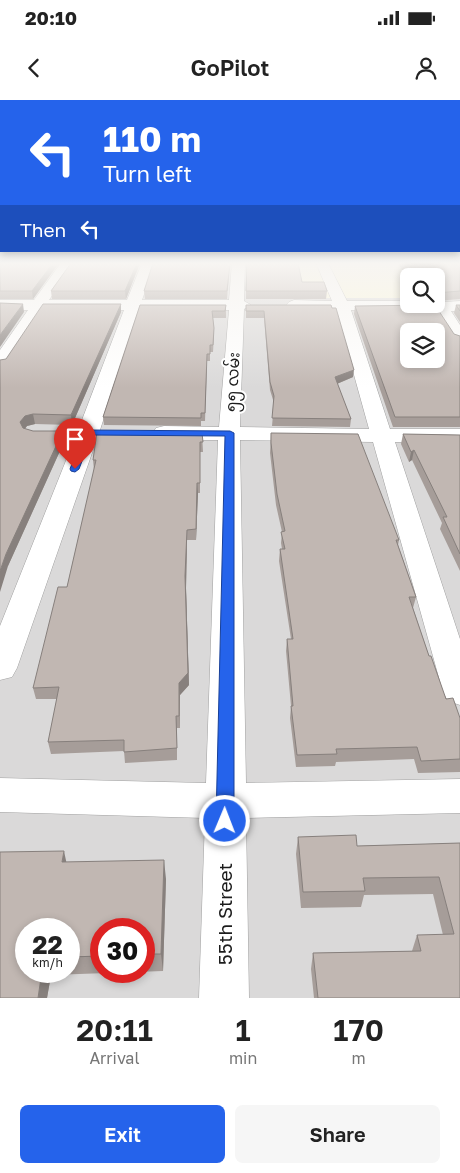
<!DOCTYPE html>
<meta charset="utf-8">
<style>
:root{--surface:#fff;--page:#f6f6f6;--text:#222;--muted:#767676;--accent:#2563eb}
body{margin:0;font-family:"Golos Text","Noto Sans Myanmar",sans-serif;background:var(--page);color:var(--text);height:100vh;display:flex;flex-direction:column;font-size:19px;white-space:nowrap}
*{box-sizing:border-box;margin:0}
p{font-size:16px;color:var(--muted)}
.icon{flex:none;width:28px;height:28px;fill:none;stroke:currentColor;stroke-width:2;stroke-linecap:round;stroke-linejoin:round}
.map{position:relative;height:898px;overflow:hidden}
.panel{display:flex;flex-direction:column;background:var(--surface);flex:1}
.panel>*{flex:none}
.hud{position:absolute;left:0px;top:0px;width:460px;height:152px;box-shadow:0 2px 8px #0003;background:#2563eb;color:#fff;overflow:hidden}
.tools{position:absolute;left:400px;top:168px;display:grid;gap:10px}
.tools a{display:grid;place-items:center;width:45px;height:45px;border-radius:8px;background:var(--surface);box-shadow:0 2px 8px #0003;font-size:25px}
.speed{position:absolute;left:15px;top:818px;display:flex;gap:10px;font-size:25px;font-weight:700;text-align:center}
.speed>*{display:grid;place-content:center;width:65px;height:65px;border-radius:50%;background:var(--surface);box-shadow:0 2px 8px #0003;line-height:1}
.speed small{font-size:12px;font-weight:400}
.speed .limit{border:8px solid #d22;background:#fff;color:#111}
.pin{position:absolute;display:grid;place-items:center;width:42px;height:42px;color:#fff;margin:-51px -21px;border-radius:50% 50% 50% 0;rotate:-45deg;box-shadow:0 0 5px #0007}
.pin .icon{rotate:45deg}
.me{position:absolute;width:55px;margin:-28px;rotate:1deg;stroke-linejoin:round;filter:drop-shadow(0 0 4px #0008)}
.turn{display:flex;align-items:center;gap:18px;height:105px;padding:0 20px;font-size:22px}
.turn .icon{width:65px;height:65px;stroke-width:2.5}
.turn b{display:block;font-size:35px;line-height:42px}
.then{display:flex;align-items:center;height:48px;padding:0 20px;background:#0003;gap:10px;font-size:19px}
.eta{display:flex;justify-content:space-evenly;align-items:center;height:85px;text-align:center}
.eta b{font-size:30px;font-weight:600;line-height:35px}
.button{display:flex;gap:10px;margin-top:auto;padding:10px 20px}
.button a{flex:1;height:58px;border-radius:8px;background:var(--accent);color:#fff;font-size:20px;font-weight:600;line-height:58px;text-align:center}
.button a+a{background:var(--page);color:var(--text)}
.status{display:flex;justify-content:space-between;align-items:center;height:35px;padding:0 25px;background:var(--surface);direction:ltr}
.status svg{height:14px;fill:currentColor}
header{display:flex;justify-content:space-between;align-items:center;height:65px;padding:0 20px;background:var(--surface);font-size:22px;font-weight:600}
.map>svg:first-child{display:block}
.residential{fill:#dad9d9;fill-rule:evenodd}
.education{fill:#fdfadb}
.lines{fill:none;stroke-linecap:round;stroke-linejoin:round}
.minor-casing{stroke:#a0a0a0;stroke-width:1}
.minor{fill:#fff;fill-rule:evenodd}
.wall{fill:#a69d99;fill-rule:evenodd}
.shaded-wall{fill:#87807d}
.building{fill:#c1b7b2;stroke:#87807d;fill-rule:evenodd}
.route{fill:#2563eb;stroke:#184099}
.labels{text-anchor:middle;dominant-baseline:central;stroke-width:4;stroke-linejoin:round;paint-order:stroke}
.street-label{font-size:16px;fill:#1c1c1c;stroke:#fff}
.near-street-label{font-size:19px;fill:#1c1c1c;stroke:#fff}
</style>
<div class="status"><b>20:10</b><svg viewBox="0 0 49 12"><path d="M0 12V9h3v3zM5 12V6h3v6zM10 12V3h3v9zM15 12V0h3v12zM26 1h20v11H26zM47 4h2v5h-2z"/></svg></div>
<header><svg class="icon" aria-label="back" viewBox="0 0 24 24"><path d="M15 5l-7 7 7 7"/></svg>GoPilot<svg class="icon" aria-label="person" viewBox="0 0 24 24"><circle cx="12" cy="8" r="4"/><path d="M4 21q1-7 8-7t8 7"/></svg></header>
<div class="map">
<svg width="460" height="898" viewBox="0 0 460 898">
<rect width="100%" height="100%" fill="#ede8e2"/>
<path class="residential" d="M0,163H460V898H0ZM409,176H436V204H409ZM409,231H436V259H409ZM26,829H69V871H26ZM101,829H144V871H101Z"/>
<path class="education" d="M255,163H460L436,176H409V198H258Z"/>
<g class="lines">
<g class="minor-casing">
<path id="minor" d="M61,163H74L49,200H127L142,163H155L142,200H229L232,163H245L244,201L251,205L244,209L240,327L369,329L336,210H294L289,208L286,205L289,202L294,200L332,201L316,163H328L347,201H409V204L460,201V211H451L460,225V243L454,242L435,210H351L390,329H460V343L395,342L460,539V605L448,601L443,592L373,342L240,340L246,683L460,679V713L246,718L249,898H199L205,718L0,712V678L206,683L218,340H164L156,338L153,333L156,328L164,326L219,327L229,210H139L99,333L17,568L12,577L0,580V526L77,333L124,210H44L6,267L0,268V250L28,210H0V200H34Z"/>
</g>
<use href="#minor" class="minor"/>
</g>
<path class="wall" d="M0,163H59L33,199H0Z
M71,163H140L126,199H52L51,191Z
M230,163L227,199H145L144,191Z
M246,163H298L302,182L327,191L326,199H246Z
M398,163H460V199L436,201V176H409V181Z
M140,205H226V218H213L214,235L213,252H210V261H207L205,321H201V326L104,325L103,317Z
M246,205H331L353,277L337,284L351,319L350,327L272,326L274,303L270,290L264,218H246Z
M456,205H460V222L454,213Z
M355,206L460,236V327H393L354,214Z
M121,212L72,325L35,324L27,326L25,329L64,342L8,466L6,259Z
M202,333L203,352H200V393H198L196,440H187L186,488L189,585L180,595V628H177V660L125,663L124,651L51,654L48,642L57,599H36L33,588L67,487L94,370L93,360Z
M271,333L399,440L398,445L416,497L413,508L429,556L446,599L460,618V672L418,673L414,659L336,662L335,666L296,667L290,618L291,606L286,551L287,539H291L279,461L280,449H282L281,443L282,432L276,405L270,353Z
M403,334L460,335V471L440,429L442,423L412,360L409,362L401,344Z
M298,737L357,746L460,743V898H314L311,869L313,853L412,851L417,835H443L433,794L364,795L361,807L301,808L296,754Z
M66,762L166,779L163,871L51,875L47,898H0ZM69,829V871H26ZM101,829H144V871H101Z"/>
<path class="shaded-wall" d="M53,163H59L33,199L32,191Z
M137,163H140L126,199L125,191Z
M23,204L24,212L0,247V235Z
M121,204V212L72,325L71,315Z
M354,270L353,277L334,285L335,277Z
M33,314L35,324L27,326L22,332L20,322L25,316Z
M63,331L64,342L8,466L0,492V471L6,454Z
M414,350L412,360L409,362L411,352Z
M197,383L198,393L196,440V429Z
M187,430V440L186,488L189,585L180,595V628L179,583Z
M176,616L177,628V660V648Z
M64,751L68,770L62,762Z
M164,760L166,779L163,871L161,854Z
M42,871H49L51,875L47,898H38Z"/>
<path class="building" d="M0,163H53L32,191H0Z
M71,163H137L125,191H51Z
M153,163H230L227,191H144Z
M247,163H298L302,182H324L327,191H246Z
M403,163H460V191L436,193V176H412Z
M0,203L23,204L0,235Z
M43,204H121L71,315L33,314L25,316L20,322L23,328L33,331H63L6,454L0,471V260L6,259Z
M140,205H226L225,211H212L214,228L213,245H210V254H207L205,313H201V318L103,317Z
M246,205H331L332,208H336L354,270L335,277L351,319L272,318L274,296L270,282L264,211H246Z
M435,205L454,234L460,236V317H395L355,206ZM409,231H436V259H409Z
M456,205H460V211Z
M97,332L202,333L203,342H200V383H197L196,429L187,430L185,476L188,573L179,583V616H176L177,648L124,652V640L48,642L59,587L33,588L58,487H67L96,360H93Z
M271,333L358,334L399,440H396L416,497H409L429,556H431L446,599L453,598L460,618V659L421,661L417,647L336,649L337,654L297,655L291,606H293L287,539H293L280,449H285L281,432L285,431L277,394L271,343Z
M403,334L460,335V454L443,417H447L414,350L411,352Z
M356,735L357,746L460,743V898H318L313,853L421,851L417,835L454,834L439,777L363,778L365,791L303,792L298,737Z
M64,751L62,762L164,760L161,854H144V829H101V856L69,857V829H26V871H42L38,898H0V752Z"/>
<linearGradient id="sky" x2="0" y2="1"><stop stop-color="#8dc0e2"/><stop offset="0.57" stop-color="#f7f5f2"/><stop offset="1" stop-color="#f7f5f2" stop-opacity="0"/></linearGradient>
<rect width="460" height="288" fill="url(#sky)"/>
<path class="route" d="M88,330L230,331L234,333V721L231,726L225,728L219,726L216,721L225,336L92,335L79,369L75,372L71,371L70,369L84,332Z"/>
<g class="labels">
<g class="street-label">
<text transform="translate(232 282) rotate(-87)">၅၅ လမ်း</text>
</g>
<g class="near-street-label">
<text transform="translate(224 814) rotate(-90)">55th Street</text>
</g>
</g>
</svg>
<div class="tools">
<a><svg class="icon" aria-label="search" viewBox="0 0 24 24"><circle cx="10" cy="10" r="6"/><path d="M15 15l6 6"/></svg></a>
<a><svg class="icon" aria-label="layers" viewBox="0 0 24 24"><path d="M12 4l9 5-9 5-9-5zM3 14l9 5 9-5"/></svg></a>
</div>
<div class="speed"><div>22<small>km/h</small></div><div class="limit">30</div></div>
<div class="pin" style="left:75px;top:369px;background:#d93025"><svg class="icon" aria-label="arrive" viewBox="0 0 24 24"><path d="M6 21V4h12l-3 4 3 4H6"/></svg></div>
<svg class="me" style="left:225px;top:721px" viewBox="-20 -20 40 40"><circle r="17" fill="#2563eb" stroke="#fff" stroke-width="3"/><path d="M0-11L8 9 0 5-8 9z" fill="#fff"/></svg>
<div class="hud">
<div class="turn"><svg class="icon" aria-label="left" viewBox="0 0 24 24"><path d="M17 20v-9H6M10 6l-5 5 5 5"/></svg><div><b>110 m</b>Turn left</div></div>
<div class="then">Then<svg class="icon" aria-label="left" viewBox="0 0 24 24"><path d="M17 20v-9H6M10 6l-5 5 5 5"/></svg></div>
</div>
</div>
<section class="panel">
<div class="eta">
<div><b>20:11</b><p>Arrival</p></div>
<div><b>1</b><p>min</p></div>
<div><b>170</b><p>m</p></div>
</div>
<div class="button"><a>Exit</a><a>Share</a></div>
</section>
